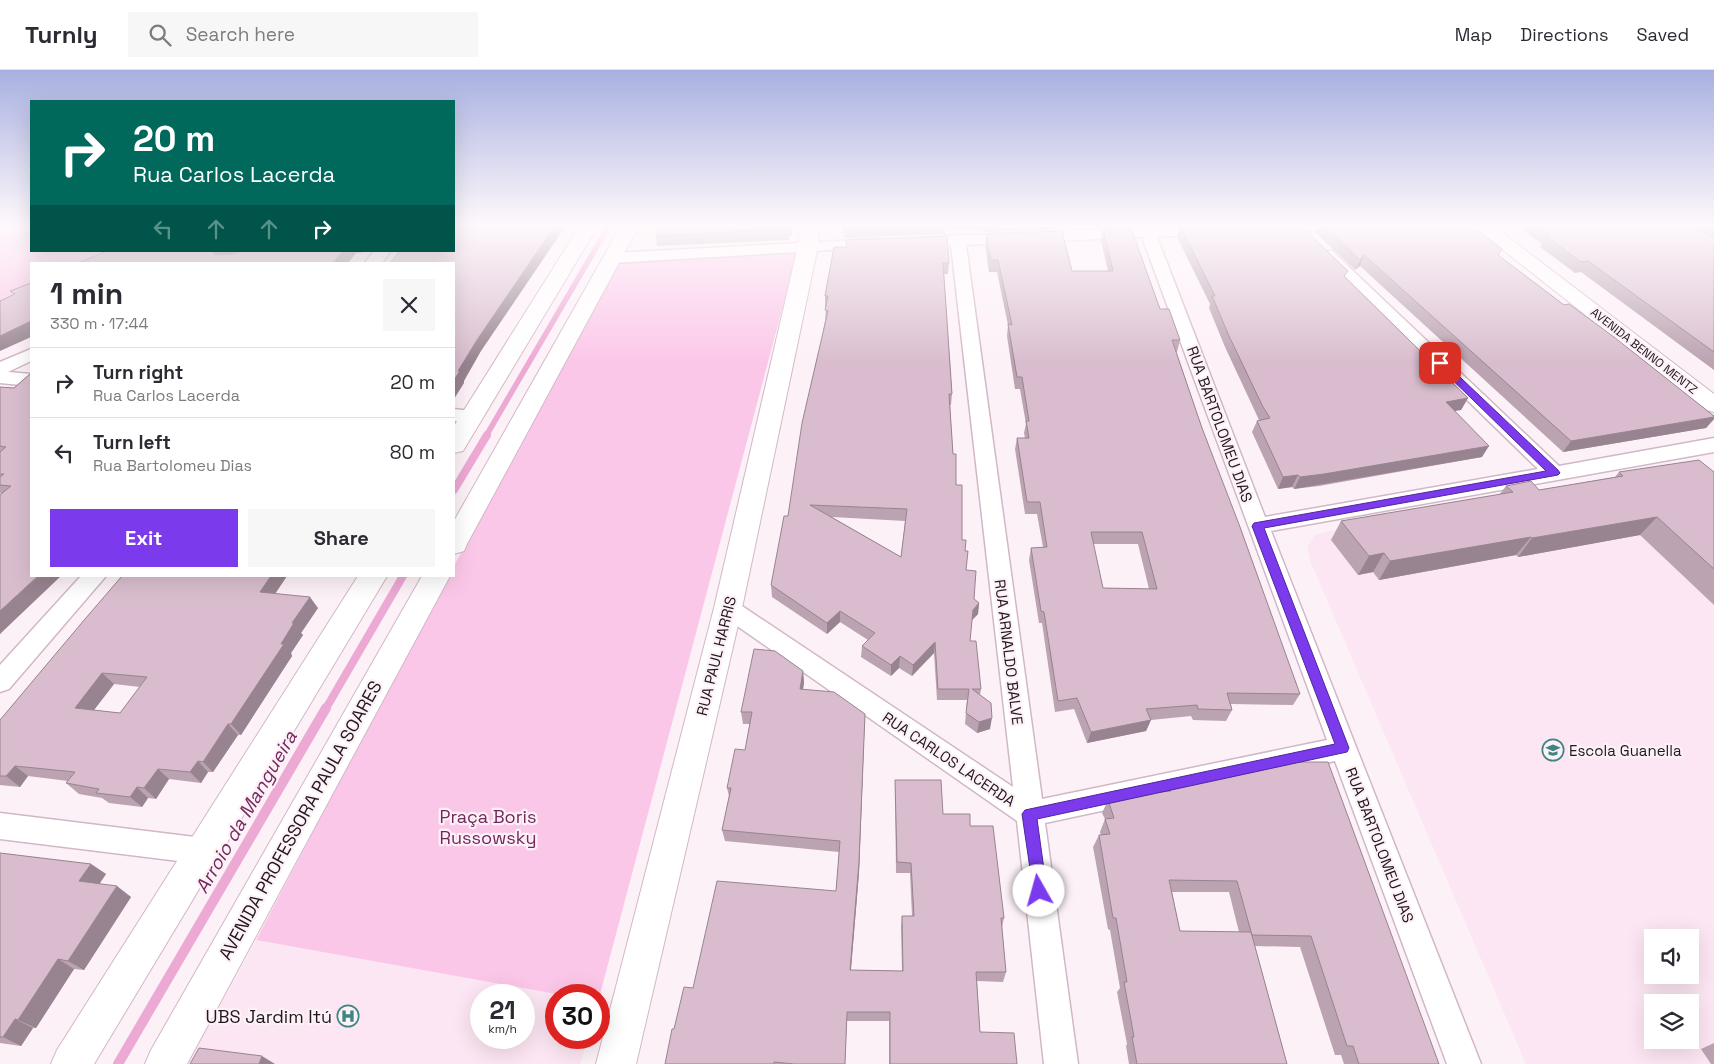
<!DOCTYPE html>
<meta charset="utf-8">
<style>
:root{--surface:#fff;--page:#f7f7f7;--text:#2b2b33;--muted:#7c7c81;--line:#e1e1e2;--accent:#7c3aed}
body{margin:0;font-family:"Space Grotesk",sans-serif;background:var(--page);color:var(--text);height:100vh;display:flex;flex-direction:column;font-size:19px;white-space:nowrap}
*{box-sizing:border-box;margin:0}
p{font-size:16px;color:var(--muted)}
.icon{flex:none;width:28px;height:28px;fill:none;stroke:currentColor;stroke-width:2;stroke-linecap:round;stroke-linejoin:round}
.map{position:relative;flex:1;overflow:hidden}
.details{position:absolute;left:30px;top:192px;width:425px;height:315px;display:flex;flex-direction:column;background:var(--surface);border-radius:0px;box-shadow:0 5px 20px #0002}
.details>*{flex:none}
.banner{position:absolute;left:30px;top:30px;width:425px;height:152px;border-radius:0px;box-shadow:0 5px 20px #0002;background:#00695c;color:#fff;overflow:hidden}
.buttons{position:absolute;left:1644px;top:859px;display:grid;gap:10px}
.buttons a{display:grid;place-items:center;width:55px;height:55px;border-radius:0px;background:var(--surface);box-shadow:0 5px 20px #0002;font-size:25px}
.speed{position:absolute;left:470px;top:914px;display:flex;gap:10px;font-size:25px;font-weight:700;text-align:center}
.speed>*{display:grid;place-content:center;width:65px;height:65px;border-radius:50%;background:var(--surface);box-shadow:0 5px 20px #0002;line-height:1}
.speed small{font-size:12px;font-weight:400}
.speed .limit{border:8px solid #d22;background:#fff;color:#111}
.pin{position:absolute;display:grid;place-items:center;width:42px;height:42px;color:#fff;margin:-21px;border-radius:10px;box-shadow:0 2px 8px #0006}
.me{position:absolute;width:55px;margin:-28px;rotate:353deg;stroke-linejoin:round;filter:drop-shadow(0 0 4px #0008)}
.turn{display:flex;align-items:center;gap:18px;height:105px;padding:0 20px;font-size:22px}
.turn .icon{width:65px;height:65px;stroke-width:2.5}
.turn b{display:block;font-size:35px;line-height:42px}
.lanes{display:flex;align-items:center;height:48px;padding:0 20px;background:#0003;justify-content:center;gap:25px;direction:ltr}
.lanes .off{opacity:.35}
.round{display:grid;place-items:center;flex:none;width:52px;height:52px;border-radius:0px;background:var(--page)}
.overview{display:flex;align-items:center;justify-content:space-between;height:85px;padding:0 20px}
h1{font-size:30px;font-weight:700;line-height:38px}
.button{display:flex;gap:10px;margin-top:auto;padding:10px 20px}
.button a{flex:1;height:58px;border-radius:0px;background:var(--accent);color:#fff;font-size:20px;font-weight:700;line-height:58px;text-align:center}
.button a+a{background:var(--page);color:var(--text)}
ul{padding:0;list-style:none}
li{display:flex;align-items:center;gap:15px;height:70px;padding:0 20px;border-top:1px solid var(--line)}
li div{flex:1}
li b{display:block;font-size:19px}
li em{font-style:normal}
header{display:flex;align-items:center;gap:30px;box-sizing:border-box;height:70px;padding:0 25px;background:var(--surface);border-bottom:1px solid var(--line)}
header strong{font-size:24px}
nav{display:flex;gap:28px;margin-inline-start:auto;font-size:18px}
.search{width:350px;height:45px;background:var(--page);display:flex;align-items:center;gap:12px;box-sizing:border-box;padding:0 18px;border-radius:0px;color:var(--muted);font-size:19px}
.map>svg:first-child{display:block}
.built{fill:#fce6f3;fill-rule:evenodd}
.green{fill:#fbc7e8}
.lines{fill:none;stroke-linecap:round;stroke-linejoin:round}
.stream-far2{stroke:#eca9d4;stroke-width:5.5}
.stream-far1{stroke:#eca9d4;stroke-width:8}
.stream{stroke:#eca9d4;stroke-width:10}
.street-casing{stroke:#d2b7c7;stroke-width:3}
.secondary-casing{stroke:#d2b7c7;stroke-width:2}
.street{fill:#fff;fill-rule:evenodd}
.secondary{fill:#fff;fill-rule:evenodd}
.wall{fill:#bba3b1;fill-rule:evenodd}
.shaded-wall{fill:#988490}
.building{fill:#d9bdce;stroke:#988490;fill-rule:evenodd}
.route{fill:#7c3aed;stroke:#51269a}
.labels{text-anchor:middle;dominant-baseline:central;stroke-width:4.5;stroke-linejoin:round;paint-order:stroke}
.far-street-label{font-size:12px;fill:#21171d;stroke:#fdf1f8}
.street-label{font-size:15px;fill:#21171d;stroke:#fdf1f8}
.poi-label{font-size:15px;fill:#21171d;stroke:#fdf1f8;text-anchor:start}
.near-park-label{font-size:18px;fill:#73275c;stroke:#fdf1f8}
.near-street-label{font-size:18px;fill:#21171d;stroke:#fdf1f8}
.near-poi-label{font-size:18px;fill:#21171d;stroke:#fdf1f8;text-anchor:end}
.near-water-label{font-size:19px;font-style:italic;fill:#75295e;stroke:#fdf1f8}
</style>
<header>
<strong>Turnly</strong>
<div class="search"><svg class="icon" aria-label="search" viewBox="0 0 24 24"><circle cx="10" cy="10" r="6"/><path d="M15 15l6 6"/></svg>Search here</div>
<nav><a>Map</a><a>Directions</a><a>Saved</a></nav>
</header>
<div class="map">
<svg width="1714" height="994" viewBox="0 0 1714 994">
<rect width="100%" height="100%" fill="#fdf1f8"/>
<path class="built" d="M1714,405V994H1526L1311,493L1307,477L1315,465L1338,459ZM1652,868H1690V905H1652ZM1652,932H1690V970H1652Z
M256,870L562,925H556V968H588L580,994H188ZM481,925H524V968H481Z"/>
<path class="green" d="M0,154H31V181H132L101,194H31V221L0,234Z
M797,183L599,928V925H562L256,870L448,506H454V496L615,192Z"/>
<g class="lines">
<path class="stream-far2" d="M486,366L610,154"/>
<path class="stream-far1" d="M454,420L487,365
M325,640L403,506"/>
<path class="stream" d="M118,994L326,638"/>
<g class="street-casing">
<path id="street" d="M1264,154H1352L1349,157L1344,159L1270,162L1265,160L1262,157Z
M1208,155L1213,157L1216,160L1213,163L1157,167L1265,447L1538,399L1320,187L1318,184L1320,181H1332L1559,396L1714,368V382L1271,461L1481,994H1447L1335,691L1045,753L1078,994H1044L1017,751L720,544L716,538L720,532L728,529L736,532L1013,717L951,175L938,174L935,171L938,168L943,166ZM1142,167L1327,670L1042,729L966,175Z
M876,169L882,171L884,174L882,177L612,193L606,191L604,188L606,185L612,183Z
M374,181H391L381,194H364Z
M31,279V291L8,302L31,304V316L0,313V292Z
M454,339L479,342L482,346L479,350L472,352L454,351Z
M81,506H106L9,619L0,622V595Z
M0,743L203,768L213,771L217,781L213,791L203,794L0,769Z"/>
</g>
<g class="secondary-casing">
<path id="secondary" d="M581,154H599L463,381L454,383V356Z
M622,154H640L467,474L464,481L454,484V451Z
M800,154H818V176L742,538L636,994H596L714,538L798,176Z
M1470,154H1491L1714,324V342L1706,340Z
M358,506H387L94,994H51L57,980Z
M422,506H450L187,994H145L151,980Z"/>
</g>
<use href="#street" class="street"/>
<use href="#secondary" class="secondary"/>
</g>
<path class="wall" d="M791,154L792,166H789V170L657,176L656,166Z
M842,154H1058L1057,159L983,162V160L946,159L945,164L844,168Z
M1093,154H1183L1095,158Z
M1318,154H1470L1498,185L1564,235L1714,346V349L1706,358L1563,382L1360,196L1355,200L1315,162Z
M1514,154H1685L1714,173V300L1581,202L1575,203L1540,177L1542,174Z
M1687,154H1714V171Z
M1180,156L1346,208L1468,328L1461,340L1455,341L1482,387L1319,416L1294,419L1292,417L1278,419L1252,362L1257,351L1259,350L1225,277L1209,238L1210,234L1177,167Z
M1103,159L1160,239L1180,270L1177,282H1176L1202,358L1300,624L1293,635L1231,634L1232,640L1226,651L1193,650L1191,646L1151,650L1146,661L1087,673L1074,639L1055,642L1042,553H1039L1029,490L1031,478L1043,477L1037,444H1025L1015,379L1017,368H1025L1024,363L1026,354L1020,319H1015L1007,266L1008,255L997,202H989L985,175L986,164L1072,201H1108L1101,171ZM1093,474H1138L1149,519L1103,518Z
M846,170L949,193L948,204H944L952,324L951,335H950L953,384L962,470L965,481L966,500L974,529L979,533L978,544L972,550L970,571L981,619L980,625L990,659L977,663L965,654L967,630H937L934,583L912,606L899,598L891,606L861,587L862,576L868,570L840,552L827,564L772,527L771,515L788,446L825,251L826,238H825V226L846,177ZM832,447L905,451L901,487Z
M107,181H238L232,184L243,181H364L362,183H356L347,194Z
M31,303L2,561L0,564V425L1,424L0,423V317L14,318Z
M1619,402H1714V535L1640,465L1518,487L1516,485L1379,510L1373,502L1358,505L1331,470L1341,451L1499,425L1506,416L1539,420L1615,407Z
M122,506H287L275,524L318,538L301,563L303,565L291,583L292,586L241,665H238L213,702H208L201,713L169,709L156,729L148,728L142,737L109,733L102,728L79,724L66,713L68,711L28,706L20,717L0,715V650ZM114,614L140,617L120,643L94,640Z
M803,601L804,613L803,619L865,644L859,803L851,900L902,901L901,857L902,846H912L910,803H896L895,722V710L943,744L970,756L1004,848L1002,857L1006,902L1003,912L977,911L980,962L1017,994H889V951H847L845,994H665L674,959L693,918L836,821L839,782L725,771L722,760L729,726L727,718L745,680L750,654H743L741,642Z
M1286,692L1439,994H1344L1341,985H1335L1300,877L1255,876L1287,994H1129L1126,976L1127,974L1117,922L1120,918L1110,860L1108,859L1093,777L1099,765H1101L1100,762L1105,749L1102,743L1108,730L1167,721L1169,717L1260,699L1261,697L1284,695ZM1172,822H1229L1239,862L1180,861Z
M0,783L91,794L106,804L99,814L131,827L84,900L74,899L36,958H33L21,976L0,973Z
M1714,973V994H1711L1701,979Z"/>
<path class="shaded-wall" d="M556,154H567L481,281L464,311V313L454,329V310L458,301L477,270Z
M214,181H238L222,189L213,183Z
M343,181H356V183L347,194H332Z
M1364,185L1360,196L1355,200L1360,190Z
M31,251V267L0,281V266Z
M1468,328L1461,340L1439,343L1446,332Z
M1714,347V349L1706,358L1563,382L1571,371Z
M1489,376L1482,387L1294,419L1300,407Z
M1298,405L1292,417L1278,419L1283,407Z
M1657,447L1640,465L1518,487L1532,468Z
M1531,467L1516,485L1379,510L1390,491Z
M1384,483L1373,502L1358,505L1369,486Z
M38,506H61L0,564V541Z
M271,506H287L268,534L260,522Z
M310,527L318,538L301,563L303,565L291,583L292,586L241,665L231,654L281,574L292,553Z
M979,533L978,544L971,551L973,540Z
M840,541V552L827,564V553Z
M935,572L934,583L912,606L913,595Z
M900,586L899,598L891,606V595Z
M803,601L804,613L801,631L800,619Z
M102,603L114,614L87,649L75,638Z
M865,644L859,803L850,910V900Z
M992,648L990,659L977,663L979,652Z
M1151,650L1146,661L1087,673L1091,662Z
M228,654L238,665L213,702L203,692Z
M198,691L208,702L201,713L190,702Z
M15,696L28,706L20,717L6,706Z
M158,699L169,709L156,729L144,718Z
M137,717L148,728L142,737L130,727Z
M91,794L106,804L94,822L79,811Z
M117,816L131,827L84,900L68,891Z
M58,889L74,899L36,958L18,950Z
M15,949L33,958L21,976L3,967Z
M262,986L275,994H259Z"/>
<path class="building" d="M454,154H556L477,270L458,301H460L454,310V194H389L400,181H454Z
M657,154H791V155H788V159L656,166Z
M843,154H920L844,157Z
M1235,154H1299L1348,201L1344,206L1468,328L1446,332L1489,376L1324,404L1300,407L1298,405L1283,407L1257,351L1270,348L1263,337L1229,266L1212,226H1215L1180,156Z
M1322,154H1470L1502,179L1498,185L1564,235L1569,234L1614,267L1714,346V347L1571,371L1364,185L1360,190Z
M1535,154H1685L1714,173V282L1588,191L1581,192L1546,166H1551Z
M1131,158L1160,239H1169L1180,270H1172L1202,358L1240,457L1300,624L1227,623L1232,640L1198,639L1197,635L1146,639L1151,650L1091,662L1077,628L1058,631L1044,542L1041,541L1031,478L1047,477L1040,432H1027L1017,368H1029L1026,351H1029L1022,307H1017L1008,254L1012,255L998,190H991L986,164L1062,161L1072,201H1113L1103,159ZM1091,462H1142L1157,519L1103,518Z
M947,166L949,193H943L952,324H949L953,384H956V415H962V470H966L965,481H968L966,500L976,501L974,529L979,533L973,540L970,571H976L981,619H972L991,633L992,648L979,652L966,643L969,619H938L935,572L913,595L900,586L891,595L862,576L875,563L840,541L827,553L771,515L784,446H788L802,353L828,241L825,240L828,226H825L834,177H847L846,170ZM810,435L907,439L901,487Z
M107,181H214L213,183L215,185L233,184L243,181H343L332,194H159L158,193L156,194H76Z
M31,213V251L0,266V231L15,224L10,221Z
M31,303V506H38L0,541V425L11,416L0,415V407L4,404H0V382L6,377L0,376V317L14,318Z
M1699,390L1714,402V499L1657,447L1532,468L1531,467L1390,491L1384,483L1369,486L1341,451L1513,422L1506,416L1531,411L1539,420L1623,406L1619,402Z
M122,506H271L260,522L310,527L292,553H294L281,574H284L231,654H228L203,692L198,691L190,702L158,699L144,718L137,717L130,727L96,723L99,719L66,713L75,702L15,696L6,706H0V650L85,549ZM102,603L147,607L120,643L75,638Z
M754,579L775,581L803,601L800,619L834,622L865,644L859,792L850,900L903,901L902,846H914L911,793L897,792L895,710H941L943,744H970V756H993L1004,848H1001L1006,902H976L980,962L1014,963L1017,994H890V942H847L845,994H794L774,992V994H665L672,959H674L684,917L693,918L717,811L836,821L840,771L722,760L731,718H727L735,679L745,680L752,642H741Z
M1286,692H1328L1439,994H1359L1353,976H1347L1311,866L1252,865L1237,811L1169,810L1180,861L1251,862L1287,994H1137L1132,967H1134L1124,912H1127L1116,848H1113L1099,765L1110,764L1105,749L1114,748L1108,730L1131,725L1171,721L1169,717L1253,699H1262L1261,697L1274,695H1287Z
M0,783L91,794L79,811L117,816L68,891L58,889L18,950L15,949L3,967H0Z
M199,978L262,986L259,994H190Z"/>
<linearGradient id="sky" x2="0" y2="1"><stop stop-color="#a9b0e0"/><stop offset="0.53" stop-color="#fef9fc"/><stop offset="1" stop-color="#fef9fc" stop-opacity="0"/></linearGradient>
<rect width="1714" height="293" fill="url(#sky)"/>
<path class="route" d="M1440,290L1443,291L1558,400L1560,403L1558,405L1264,458L1349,678L1347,682L1037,749L1047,821L1044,826L1039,828L1034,826L1022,744L1025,740L1335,674L1252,456L1254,453L1546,401L1437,295V291Z"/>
<defs>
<g id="school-ring" transform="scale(1.125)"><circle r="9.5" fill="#fdf1f8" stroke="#3e8582" stroke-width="1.5"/><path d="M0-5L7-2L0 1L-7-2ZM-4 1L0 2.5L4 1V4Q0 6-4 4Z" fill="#3e8582"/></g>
<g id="hospital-ring" transform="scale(1.125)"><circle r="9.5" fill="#fdf1f8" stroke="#3e8582" stroke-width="1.5"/><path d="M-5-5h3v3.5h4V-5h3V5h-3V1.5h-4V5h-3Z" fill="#3e8582"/></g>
</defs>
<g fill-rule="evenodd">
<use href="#school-ring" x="1553" y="680"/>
<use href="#hospital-ring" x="348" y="946"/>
</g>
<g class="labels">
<g class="far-street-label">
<text transform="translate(1644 281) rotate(38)">AVENIDA BENNO MENTZ</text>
</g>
<g class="street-label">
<text transform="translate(1220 354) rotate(70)">RUA BARTOLOMEU DIAS</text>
<text transform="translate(1009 582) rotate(83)">RUA ARNALDO BALVE</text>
<text transform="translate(716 586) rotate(-76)">RUA PAUL HARRIS</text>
<text transform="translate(949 689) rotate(34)">RUA CARLOS LACERDA</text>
<text transform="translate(1380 775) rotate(69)">RUA BARTOLOMEU DIAS</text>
</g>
<g class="poi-label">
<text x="1569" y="680">Escola Guanella</text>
</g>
<g class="near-park-label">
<text x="488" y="746">Praça Boris<tspan x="488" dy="21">Russowsky</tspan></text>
</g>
<g class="near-street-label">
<text transform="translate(300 750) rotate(-61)">AVENIDA PROFESSORA PAULA SOARES</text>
</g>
<g class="near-poi-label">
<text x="332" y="946">UBS Jardim Itú</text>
</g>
<g class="near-water-label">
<text transform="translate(246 742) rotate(-60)">Arroio da Mangueira</text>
</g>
</g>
</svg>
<div class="buttons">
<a><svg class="icon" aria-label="sound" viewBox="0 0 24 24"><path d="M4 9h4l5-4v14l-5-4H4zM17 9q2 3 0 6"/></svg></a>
<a><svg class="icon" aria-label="layers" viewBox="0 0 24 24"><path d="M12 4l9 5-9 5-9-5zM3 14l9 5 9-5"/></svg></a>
</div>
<div class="speed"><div>21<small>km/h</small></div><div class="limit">30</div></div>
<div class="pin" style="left:1440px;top:293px;background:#d93025"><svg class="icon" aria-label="arrive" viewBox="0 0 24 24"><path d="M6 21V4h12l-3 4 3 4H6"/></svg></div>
<svg class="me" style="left:1039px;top:821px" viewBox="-20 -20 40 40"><circle r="19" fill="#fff"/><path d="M0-13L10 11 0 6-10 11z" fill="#7c3aed"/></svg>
<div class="banner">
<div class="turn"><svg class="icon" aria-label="right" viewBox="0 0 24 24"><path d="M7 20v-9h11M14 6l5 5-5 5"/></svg><div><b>20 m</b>Rua Carlos Lacerda</div></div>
<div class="lanes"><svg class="icon off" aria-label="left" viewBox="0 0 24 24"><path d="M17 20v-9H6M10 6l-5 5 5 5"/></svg><svg class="icon off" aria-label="ahead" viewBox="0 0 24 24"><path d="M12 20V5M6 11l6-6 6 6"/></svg><svg class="icon off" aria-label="ahead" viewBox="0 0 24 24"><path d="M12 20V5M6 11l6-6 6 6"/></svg><svg class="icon" aria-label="right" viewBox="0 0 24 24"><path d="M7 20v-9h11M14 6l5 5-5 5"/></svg></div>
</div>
<section class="details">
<div class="overview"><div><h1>1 min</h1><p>330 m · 17:44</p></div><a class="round"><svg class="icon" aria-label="close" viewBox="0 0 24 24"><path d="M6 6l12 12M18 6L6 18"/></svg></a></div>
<ul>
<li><svg class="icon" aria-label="right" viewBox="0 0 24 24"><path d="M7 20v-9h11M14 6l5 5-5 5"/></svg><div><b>Turn right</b><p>Rua Carlos Lacerda</p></div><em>20 m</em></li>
<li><svg class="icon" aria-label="left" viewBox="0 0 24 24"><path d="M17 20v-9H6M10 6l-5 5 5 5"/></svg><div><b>Turn left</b><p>Rua Bartolomeu Dias</p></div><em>80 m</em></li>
</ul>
<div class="button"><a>Exit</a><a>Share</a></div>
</section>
</div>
